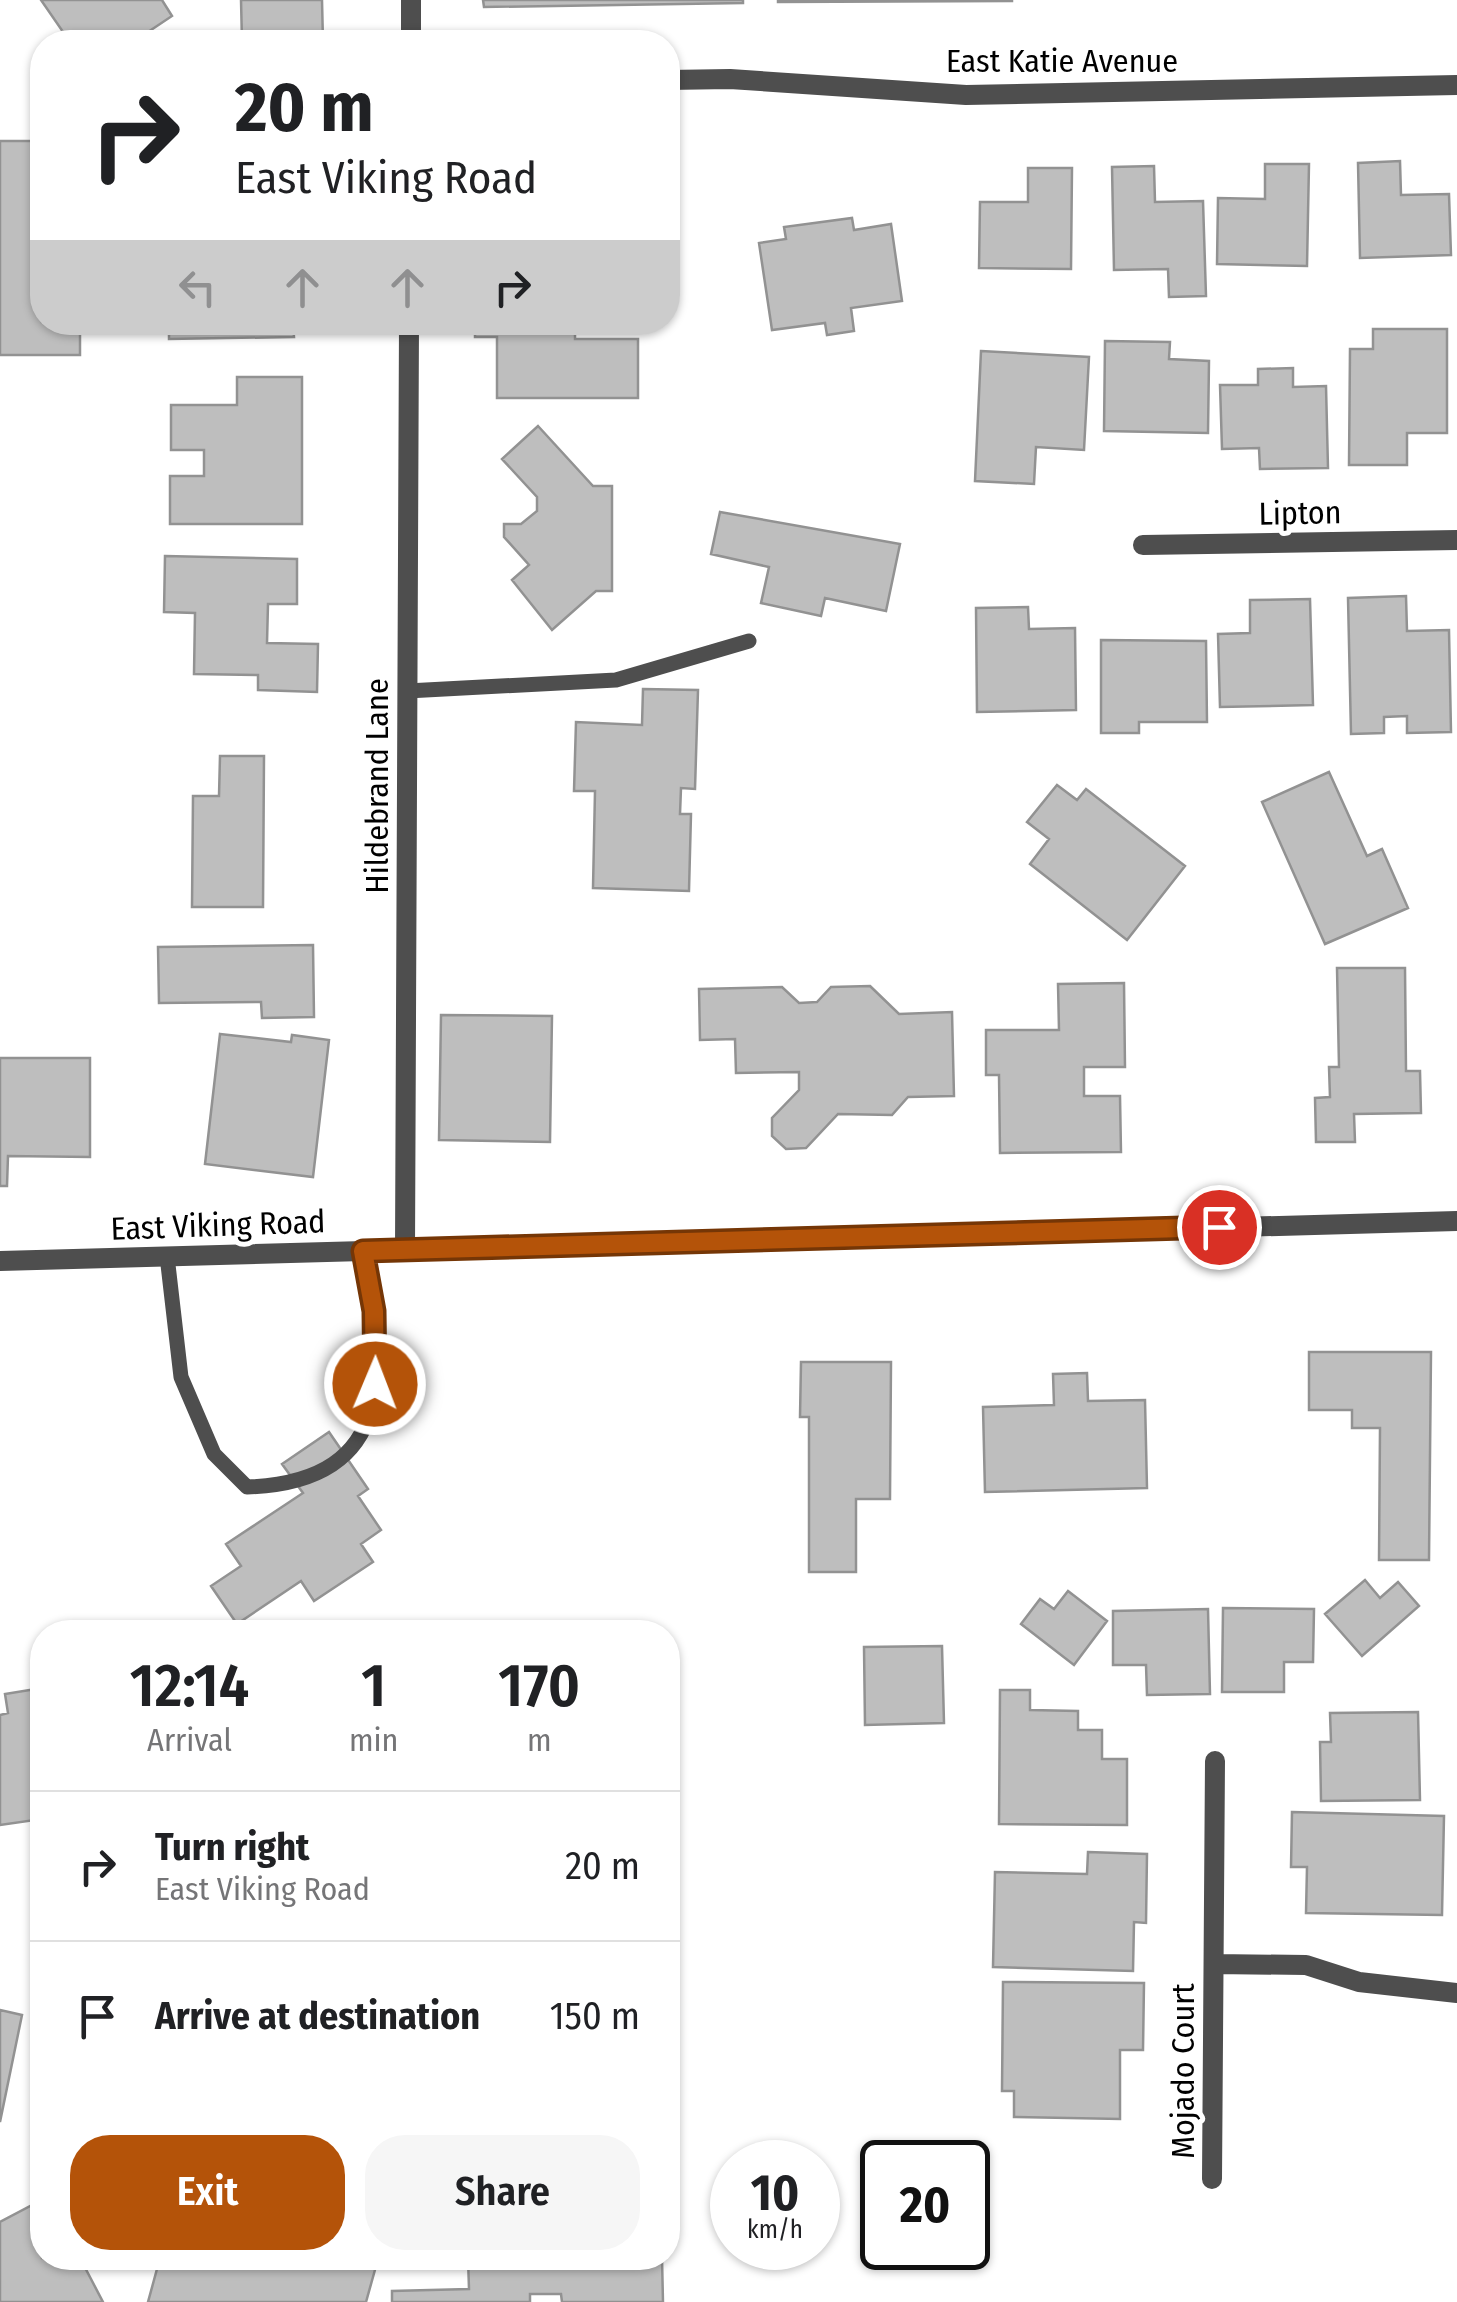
<!DOCTYPE html>
<style>
:root{--surface:#fff;--page:#f6f6f6;--text:#202124;--muted:#757577;--line:#e0e0e0;--accent:#b45309}
body{margin:0;font-family:"Fira Sans Condensed",sans-serif;background:var(--page);color:var(--text);height:100vh;display:flex;flex-direction:column;font-size:38px;white-space:nowrap}
*{box-sizing:border-box;margin:0}
p{font-size:32px;color:var(--muted)}
.icon{flex:none;width:55px;height:55px;fill:none;stroke:currentColor;stroke-width:2;stroke-linecap:round;stroke-linejoin:round}
.map{position:relative;flex:1;overflow:hidden}
.drawer{position:absolute;left:30px;top:1620px;width:650px;height:650px;display:flex;flex-direction:column;background:var(--surface);border-radius:40px;box-shadow:0 2px 8px #0004}
.drawer>*{flex:none}
.guide{position:absolute;left:30px;top:30px;width:650px;height:305px;border-radius:40px;box-shadow:0 2px 8px #0004;background:#fff;color:var(--text);overflow:hidden}
.speed{position:absolute;left:710px;top:2140px;display:flex;gap:20px;font-size:50px;font-weight:700;text-align:center}
.speed>*{display:grid;place-content:center;width:130px;height:130px;border-radius:50%;background:var(--surface);box-shadow:0 2px 8px #0004;line-height:1}
.speed small{font-size:25px;font-weight:400}
.speed .limit{border:5px solid #111;border-radius:15px;background:#fff;color:#111}
.pin{position:absolute;display:grid;place-items:center;width:85px;height:85px;color:#fff;margin:-42px;border:5px solid #fff;border-radius:50%;box-shadow:0 2px 10px #0007}
.me{position:absolute;width:110px;margin:-55px;rotate:1deg;stroke-linejoin:round;filter:drop-shadow(0 0 8px #0008)}
.turn{display:flex;align-items:center;gap:35px;height:210px;padding:0 40px;font-size:45px}
.turn .icon{width:130px;height:130px;stroke-width:2.5}
.turn b{display:block;font-size:70px;line-height:85px}
.lanes{display:flex;align-items:center;height:95px;padding:0 40px;background:#0003;justify-content:center;gap:50px;direction:ltr}
.lanes .off{opacity:.35}
.eta{display:flex;justify-content:space-evenly;align-items:center;height:170px;text-align:center}
.eta b{font-size:60px;font-weight:600;line-height:70px}
.button{display:flex;gap:20px;margin-top:auto;padding:20px 40px}
.button a{flex:1;height:115px;border-radius:40px;background:var(--accent);color:#fff;font-size:40px;font-weight:600;line-height:115px;text-align:center}
.button a+a{background:var(--page);color:var(--text)}
ul{padding:0;list-style:none}
li{display:flex;align-items:center;gap:30px;height:150px;padding:0 40px;border-top:2px solid var(--line)}
li div{flex:1}
li b{display:block;font-size:38px}
li em{font-style:normal}
.map>svg:first-child{display:block}
.building{fill:#bebebe;stroke:#929292;stroke-width:2.5}
.lines{fill:none;stroke-linecap:round;stroke-linejoin:round}
.service{stroke:#4e4e4e;stroke-width:15}
.minor{stroke:#4e4e4e;stroke-width:20}
.tertiary{stroke:#4e4e4e;stroke-width:20}
.route-casing{stroke:#753606;stroke-width:25}
.route{stroke:#b45309;stroke-width:18}
.labels{text-anchor:middle;dominant-baseline:central;stroke-width:10;stroke-linejoin:round;paint-order:stroke}
.street-label{font-size:32px;fill:#000;stroke:#fff}
</style>
<div class="map">
<svg width="1457" height="2302" viewBox="0 0 1457 2302">
<rect width="100%" height="100%" fill="#fff"/>
<path class="building" d="M41,0H162L172,16L133,42H70Z
M241,0H322L323,42H242Z
M483,0H743V3L484,7Z
M778,0H1012V1L778,2Z
M0,141H42V322H80V355H0Z
M1400,161L1401,195L1449,194L1451,255L1360,258L1358,163Z
M1265,164H1309L1307,266L1217,264L1218,198L1265,199Z
M1154,166L1155,202L1203,201L1206,296L1169,297L1168,269L1114,270L1112,167Z
M1028,168H1072L1071,269L979,268L980,202H1028Z
M852,218L854,230L891,224L902,301L851,308L854,331L827,335L825,323L772,330L759,243L786,239L784,227Z
M169,322H293L294,337L169,339Z
M475,322H575V339H638V398H497V337H475Z
M1373,329H1447V433H1407V465H1349L1350,349H1373Z
M1105,341L1170,342L1169,359L1209,361L1208,433L1104,431Z
M981,351L1089,357L1084,450L1036,447L1034,484L975,481Z
M1293,368V387L1326,386L1328,468L1260,469L1259,448L1222,449L1220,385H1258V369Z
M237,377H302V524H170V476H204V450H171V405H237Z
M538,426L593,486H612V591H596L552,630L512,580L529,565L504,537V524H521L537,511V497L502,459Z
M720,512L900,544L886,611L825,598L821,616L761,603L769,567L711,554Z
M165,556L297,559V604H268L267,643L318,644L317,692L258,690V675L194,674L195,613L164,612Z
M1406,596L1407,631L1449,630L1451,732L1407,733V716L1384,717V733L1351,734L1348,598Z
M1310,599L1313,705L1220,707L1218,634L1250,633V600Z
M1028,607L1029,629L1075,628L1076,710L977,712L976,608Z
M1101,640L1206,641L1207,722H1139V733H1101Z
M643,689L698,690L695,789L681,788L680,814H691L689,891L593,888L595,791H574L576,722L642,725Z
M220,756H264L263,907H192L193,796H219Z
M1329,772L1367,856L1382,849L1408,908L1325,944L1262,802Z
M1057,785L1077,800L1086,789L1185,866L1127,940L1030,864L1049,839L1027,822Z
M313,945L314,1017L262,1018L261,1002L159,1003L158,947Z
M1337,968H1405L1406,1071H1420L1421,1113L1354,1114L1355,1142H1316L1315,1098L1330,1097L1329,1067H1339Z
M1124,983L1125,1067H1084V1096H1120L1121,1152L1000,1153L999,1075H986V1030H1059L1058,984Z
M870,986L899,1014L952,1012L954,1096L908,1097L892,1115L838,1114L806,1148L786,1149L772,1136V1118L799,1090V1072L736,1073L735,1039L700,1040L699,989L782,987L799,1003L817,1002L831,987Z
M441,1015L552,1016L550,1142L439,1140Z
M220,1034L291,1042L292,1035L329,1040L313,1177L205,1164Z
M0,1058H90V1157L8,1156L7,1186H0Z
M1309,1352H1431L1429,1560H1379L1380,1428H1352V1410H1309Z
M801,1362H891L890,1499H856V1572H809V1417H800Z
M1087,1373L1088,1401L1145,1400L1147,1488L985,1492L983,1407L1054,1405L1053,1374Z
M329,1432L368,1489L358,1496L381,1530L361,1544L373,1562L314,1601L301,1581L237,1624L211,1586L241,1566L226,1544L303,1493L282,1464Z
M1365,1580L1380,1598L1398,1582L1419,1606L1362,1656L1325,1614Z
M1068,1591L1107,1621L1074,1665L1021,1624L1040,1599L1054,1609Z
M1223,1608L1314,1609L1313,1662H1284V1692H1222Z
M1208,1609L1210,1694L1147,1695L1146,1665H1113V1611Z
M942,1646L944,1723L865,1725L864,1647Z
M42,1688V1819L0,1825V1715L8,1713L5,1694Z
M1000,1690H1030V1710L1078,1711V1730H1102V1759H1127V1825L999,1824Z
M1418,1712L1420,1800L1321,1801L1320,1742H1331L1330,1713Z
M1292,1812L1444,1816L1442,1915L1306,1913L1307,1867H1291Z
M1088,1852L1147,1854L1146,1923L1134,1922L1133,1971L993,1967L995,1872L1087,1874Z
M1003,1982L1144,1983L1143,2050H1120V2119L1014,2117V2091H1002Z
M0,2010L22,2015L0,2122Z
M36,2203L42,2216V2258H80L103,2302H0V2222Z
M160,2258H374L378,2259L366,2302H148Z
M468,2258H662L663,2302H562L561,2294H530V2302H392V2291L469,2289Z"/>
<g class="lines">
<path class="service" d="M407,691L616,680L749,641
M167,1256L181,1377L214,1454L247,1487C401,1482 385,1365 363,1251"/>
<path class="minor" d="M411,42V0
M668,80L730,79L966,95L1457,85
M1143,545L1457,540
M405,1250L409,322
M1214,1964L1306,1965L1359,1982L1457,1993
M1212,2179L1215,1761"/>
<path class="tertiary" d="M0,1261L1457,1221"/>
</g>
<g class="lines">
<g class="route-casing">
<path id="route" d="M375,1384L374,1311L363,1251L1219,1227"/>
</g>
<use href="#route" class="route"/>
</g>
<g class="labels">
<g class="street-label">
<text x="1062" y="61">East Katie Avenue</text>
<text transform="translate(1300 513) rotate(-1)">Lipton</text>
<text transform="translate(377 786) rotate(-90)">Hildebrand Lane</text>
<text transform="translate(218 1225) rotate(-2)">East Viking Road</text>
<text transform="translate(1183 2071) rotate(-90)">Mojado Court</text>
</g>
</g>
</svg>
<div class="speed"><div>10<small>km/h</small></div><div class="limit">20</div></div>
<div class="pin" style="left:1219px;top:1227px;background:#d93025"><svg class="icon" aria-label="arrive" viewBox="0 0 24 24"><path d="M6 21V4h12l-3 4 3 4H6"/></svg></div>
<svg class="me" style="left:375px;top:1384px" viewBox="-20 -20 40 40"><circle r="17" fill="#b45309" stroke="#fff" stroke-width="3"/><path d="M0-11L8 9 0 5-8 9z" fill="#fff"/></svg>
<div class="guide">
<div class="turn"><svg class="icon" aria-label="right" viewBox="0 0 24 24"><path d="M7 20v-9h11M14 6l5 5-5 5"/></svg><div><b>20 m</b>East Viking Road</div></div>
<div class="lanes"><svg class="icon off" aria-label="left" viewBox="0 0 24 24"><path d="M17 20v-9H6M10 6l-5 5 5 5"/></svg><svg class="icon off" aria-label="ahead" viewBox="0 0 24 24"><path d="M12 20V5M6 11l6-6 6 6"/></svg><svg class="icon off" aria-label="ahead" viewBox="0 0 24 24"><path d="M12 20V5M6 11l6-6 6 6"/></svg><svg class="icon" aria-label="right" viewBox="0 0 24 24"><path d="M7 20v-9h11M14 6l5 5-5 5"/></svg></div>
</div>
<section class="drawer">
<div class="eta">
<div><b>12:14</b><p>Arrival</p></div>
<div><b>1</b><p>min</p></div>
<div><b>170</b><p>m</p></div>
</div>
<ul>
<li><svg class="icon" aria-label="right" viewBox="0 0 24 24"><path d="M7 20v-9h11M14 6l5 5-5 5"/></svg><div><b>Turn right</b><p>East Viking Road</p></div><em>20 m</em></li>
<li><svg class="icon" aria-label="arrive" viewBox="0 0 24 24"><path d="M6 21V4h12l-3 4 3 4H6"/></svg><div><b>Arrive at destination</b></div><em>150 m</em></li>
</ul>
<div class="button"><a>Exit</a><a>Share</a></div>
</section>
</div>
